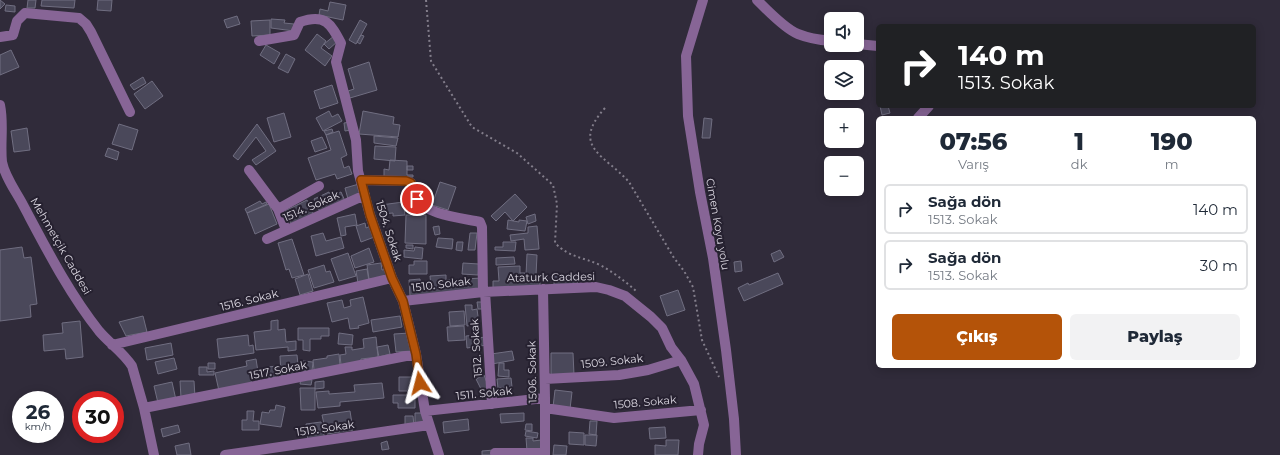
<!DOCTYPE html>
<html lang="tr">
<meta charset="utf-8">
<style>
:root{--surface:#fff;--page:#f2f2f3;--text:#1f2937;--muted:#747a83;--line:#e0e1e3;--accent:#b45309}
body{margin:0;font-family:Montserrat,sans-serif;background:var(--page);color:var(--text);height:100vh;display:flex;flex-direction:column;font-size:15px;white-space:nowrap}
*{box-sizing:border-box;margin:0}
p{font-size:13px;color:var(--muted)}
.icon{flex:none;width:22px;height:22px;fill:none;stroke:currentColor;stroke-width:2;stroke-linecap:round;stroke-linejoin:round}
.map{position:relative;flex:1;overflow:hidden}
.panel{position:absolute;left:876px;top:116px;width:380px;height:252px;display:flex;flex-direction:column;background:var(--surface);border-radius:6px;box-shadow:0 2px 10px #0003}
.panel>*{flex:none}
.guide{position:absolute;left:876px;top:24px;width:380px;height:84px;border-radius:6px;box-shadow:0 2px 10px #0003;background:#202124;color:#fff;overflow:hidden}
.controls{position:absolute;left:824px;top:12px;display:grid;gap:8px}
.controls a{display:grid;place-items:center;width:40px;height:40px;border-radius:6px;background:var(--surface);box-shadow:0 2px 10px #0003;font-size:20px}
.speed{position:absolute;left:12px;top:391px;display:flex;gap:8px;font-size:20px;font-weight:700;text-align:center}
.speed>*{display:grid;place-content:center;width:52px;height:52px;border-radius:50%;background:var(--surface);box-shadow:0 2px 10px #0003;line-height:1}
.speed small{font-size:10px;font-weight:400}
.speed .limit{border:6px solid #d22;background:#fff;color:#111}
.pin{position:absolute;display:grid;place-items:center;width:34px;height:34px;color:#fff;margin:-17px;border:2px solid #fff;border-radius:50%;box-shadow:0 1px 4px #0007}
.me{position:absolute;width:44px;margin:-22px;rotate:351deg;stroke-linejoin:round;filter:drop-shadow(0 0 3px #0008)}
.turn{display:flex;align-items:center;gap:14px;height:84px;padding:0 16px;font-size:18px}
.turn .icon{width:52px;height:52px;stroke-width:2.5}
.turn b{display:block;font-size:28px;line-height:34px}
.eta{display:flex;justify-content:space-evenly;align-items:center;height:68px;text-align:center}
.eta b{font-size:24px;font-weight:800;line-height:28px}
.button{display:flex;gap:8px;margin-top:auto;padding:8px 16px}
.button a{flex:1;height:46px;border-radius:6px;background:var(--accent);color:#fff;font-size:16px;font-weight:800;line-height:46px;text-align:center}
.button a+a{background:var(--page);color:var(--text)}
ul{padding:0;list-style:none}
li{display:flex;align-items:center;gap:12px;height:50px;margin:0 8px 6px;padding:0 8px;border:2px solid var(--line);border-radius:6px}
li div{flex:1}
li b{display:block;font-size:15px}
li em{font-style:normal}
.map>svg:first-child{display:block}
.building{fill:#4a485a;stroke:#706e81}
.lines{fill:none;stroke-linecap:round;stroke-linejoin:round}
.path{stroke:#837e8b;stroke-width:2;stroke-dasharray:2 3;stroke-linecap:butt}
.minor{stroke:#876596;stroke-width:10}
.route-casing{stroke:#753606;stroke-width:10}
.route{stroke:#b45309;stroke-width:7}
.labels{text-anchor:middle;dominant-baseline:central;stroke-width:4;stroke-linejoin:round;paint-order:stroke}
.street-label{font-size:11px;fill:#ddd9e3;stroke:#262130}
</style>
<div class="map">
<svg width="1280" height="455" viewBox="0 0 1280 455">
<rect width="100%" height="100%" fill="#302b3a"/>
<path class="building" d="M0,0L5,4L0,9Z
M28,0H36L35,8H27Z
M42,0H75L74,8L41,6Z
M98,0H112L111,11L97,10Z
M330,2L346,5L343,20L319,15L320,9L328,11Z
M6,5L15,6V12L5,11Z
M237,16L240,24L227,28L224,20Z
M271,19L285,20L284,23L294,24V31L271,28Z
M270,20V35L252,36L251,21Z
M360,20L367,24L356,44L349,40Z
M317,34L326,41L321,48L332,56L325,66L305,50Z
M361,35L364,36L360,44L357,42Z
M334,36L338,41L329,49L324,44Z
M266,45L280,53L274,64L260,55Z
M11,50L19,67L0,75V55Z
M286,54L295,59L288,73L278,68Z
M369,62L377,90L350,98L348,91L354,89L348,69Z
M143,77L146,83L134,90L130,85Z
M152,81L163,96L145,109L134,94Z
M332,85L338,103L320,109L314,91Z
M880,106H888L890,113L882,115Z
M329,111L332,117L338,114L342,121L323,131L316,118Z
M363,111L394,117L393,124L400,125L398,137L359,134Z
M284,113L291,137L274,142L267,118Z
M704,118L712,119L710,138H702Z
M350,122L351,130L345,131L344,123Z
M119,124L138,130L132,150L112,144Z
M257,124L276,151L256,165L252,160L266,151L256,137L238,160L233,156Z
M27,128L30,150L14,152L11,131Z
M332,129L333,132L326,135L324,131Z
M339,131L347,155L341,158L344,168L349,166L352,174L337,179L335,174L316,180L308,158L331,150L326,135Z
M374,136L398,138L396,146L374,143Z
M322,137L327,148L315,152L311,141Z
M375,146L396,147L395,161L374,159Z
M108,148L119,152L117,160L105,156Z
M390,160L407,161V175H413V177H384V169L389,170Z
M407,166H413V170H407Z
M440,182L456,187L448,210L432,205Z
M359,184L362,194L348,199L345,188Z
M329,192L331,196L341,192L345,201L320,212L314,199Z
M515,194L527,207L513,221L505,212L496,221L491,216Z
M307,200L314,215L292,225L285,211Z
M260,201L262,204L266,202L267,204L247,213L245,209Z
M403,202L405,215L393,216V213L382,214L381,205Z
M269,204L277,224L255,234L247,213Z
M355,214L357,225L345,227L346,235L341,236L337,218Z
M535,214L536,221L528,224L526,217Z
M406,215H426V244L405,243Z
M508,220L519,222V220L527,221L525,231L507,229Z
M365,223L366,228L373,225L377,236L361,242L356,226Z
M439,226L440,234L435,235L433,227Z
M537,226L539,249L525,250L524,239L511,241L510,235L528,233V227Z
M323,233L326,241L341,237L344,248L316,256L311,236Z
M470,233H477L475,250H468Z
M438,238L453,239L452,249L436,247Z
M292,239L304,275L292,278L289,269L286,270L278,243Z
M457,242H463L462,251L456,250Z
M503,242H516L515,251L495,250V247H503Z
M406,245H413V249L406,248Z
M22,247L24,258L31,257L37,304L30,305L31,317L0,321V250Z
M415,247L423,248L422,259L404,257V250L414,251Z
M369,248L374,262L355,268L351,256Z
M780,250L784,257L774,262L771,254Z
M348,253L356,276L339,281L331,259Z
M527,254L537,255L536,275H526Z
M514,257L515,264L496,265V258Z
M414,261H427V274H409V265H414Z
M741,261L742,271L735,272L734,262Z
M381,263L382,270L388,269L389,277L369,279L367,265Z
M463,263L479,264L478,275L462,274Z
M324,265L326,272L330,271L334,282L314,288L308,270Z
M520,266V273H525V277H540V288L493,289V281H499L498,267Z
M367,269L369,281L358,283L356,271Z
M778,273L783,284L744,301L738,288L748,283L749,285Z
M308,274L313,291L300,295L295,279Z
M446,275V280L482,278L481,291L410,296L409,280L420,279L421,287H431L430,276Z
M554,276L578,277L577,286L554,285Z
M678,290L685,310L667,316L660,296Z
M363,297L369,323L358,326L359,328L350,329L348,318L332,322L327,303L342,300L344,308L351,306L350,300Z
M477,302H482L483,309H478Z
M465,305H472V310L477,309L479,324L467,326Z
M464,311L465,325L450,326L449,312Z
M143,316L147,332L126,336L119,322Z
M400,316L402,327L373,332L371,320Z
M278,320V330L285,329L286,342L296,341V350L288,351V347L256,350L254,332L271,330V321Z
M80,321L83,357L66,359L65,349L44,351L43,335L63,333L62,323Z
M464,326L465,340L448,341L447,327Z
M298,328H329V336H321V339H310V351L303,350V340H298Z
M339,333L353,335L352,345L338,344Z
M410,333L412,351L396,352L394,334Z
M248,335L249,346L253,345L254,353L219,358L217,339Z
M475,335L476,338L486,337L487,345L467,348L466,336Z
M376,337L378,357L361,359V363L341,365L340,355L346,354L345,347H352V350L364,348L363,339Z
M171,343L173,355L147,360L145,348Z
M388,345L390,354L379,357L377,347Z
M512,351L514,360L492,364L491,354Z
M551,353H573L574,375L551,376Z
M339,354L340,366L314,370L313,360L327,358V356Z
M297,355L299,374L281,376L280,356Z
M174,358L177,369L158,374L155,362Z
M256,359L259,378L251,380L252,384L219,391L215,373L247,366L246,361Z
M303,361L313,362L312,371H302Z
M208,363H215V369H208Z
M499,363H504V370H509V377L498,376Z
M277,366L278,378H269L268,367Z
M199,367H207V372L214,371V375H199Z
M484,375L489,388L482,391L476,379Z
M399,377H415V391H399Z
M511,378L512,387L498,388L497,379Z
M301,379L312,380L311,385L300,384Z
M180,381H194L195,397L181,398Z
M324,381V388L315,389V382Z
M172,382L176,400L158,403L154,386Z
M382,383L384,398L340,402V406L318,408L316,392L329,391V394L355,392L354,385Z
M300,388H315V410H301Z
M555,390L572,392L570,409L553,407Z
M393,395H415V408H398V403H393Z
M276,405L285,407L281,427L260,424L262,412L269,413L270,410H275Z
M247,411H254L253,421H259V430H242V420H247Z
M350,411L353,430L327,434L326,424H324L322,415Z
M415,413H424L425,423H415Z
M524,413V421L501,423L500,414Z
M405,416H413L414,426H405Z
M468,419L469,430L444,433L443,422Z
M590,421H597L596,435L589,434Z
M321,422L325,439L308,441L306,424Z
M526,424H532V431L525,430Z
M178,425L180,432L163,437L161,429Z
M665,427L666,438L650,439L649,428Z
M526,431L538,433L537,438L525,436Z
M569,432L584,433V445L569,444Z
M585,435H597L596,446L585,445Z
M526,438H533V441L541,440V451H527Z
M666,440H679L678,455H655V445L666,446Z
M387,441L389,449L382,450L381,443Z
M189,443L191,455H177L175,446Z
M554,445L567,446L566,455H553Z
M494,450V455H482V451Z"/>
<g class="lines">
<path class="path" d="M426,0L431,61L472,127L517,153L553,185L557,204L555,243C570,258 583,257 600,265C613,272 625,281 636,291
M605,108C570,147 605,155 629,182L674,258L684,271L693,287L702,340L719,377"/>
<path class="minor" d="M703,0L686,56L688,116L700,192L713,258L726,350L734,419L736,455
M757,0C767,10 785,29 798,34C808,38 820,40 831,41
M0,37L13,35L17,21L25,13L79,18L86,24L91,32L130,112
M259,41L294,35L300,22C325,13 331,24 341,43L336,62L356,140L358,171L370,215L392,278L403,301L416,354L425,411L439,455
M857,44L878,46
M0,105C4,124 0,143 2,162C5,177 15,190 22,203C45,246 68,292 99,331C109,343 123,352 132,366L144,408L154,455
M918,118L929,106
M249,170L278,209L286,230
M361,180L406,181L411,183C412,188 414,194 416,198C425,215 462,218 480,222L482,227L483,292
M278,209L319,186
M267,239L365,195
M543,289L545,398V455
M485,291L492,404
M403,301L483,292L596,287L609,290L625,296L651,317L662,328L671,347L681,360L694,384L704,425L699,444L698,455
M112,345L392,278
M545,379L619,375L648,370L681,360
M144,408L416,354
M545,408L614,418L701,410
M425,411L545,398
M495,453H545
M225,455L429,425"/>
</g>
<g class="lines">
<g class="route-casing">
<path id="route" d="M417,199L411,183L406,181L361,180L370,215L392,278L403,301L416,354L420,383"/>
</g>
<use href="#route" class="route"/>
</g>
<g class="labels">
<g class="street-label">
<text transform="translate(311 206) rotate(-24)">1514. Sokak</text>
<text transform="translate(718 224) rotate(80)">Cimen Koyu yolu</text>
<text transform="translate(389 231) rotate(72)">1504. Sokak</text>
<text transform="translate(61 246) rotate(60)">Mehmetçik Caddesi</text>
<text transform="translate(551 277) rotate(-1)">Ataturk Caddesi</text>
<text transform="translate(441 284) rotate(-7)">1510. Sokak</text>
<text transform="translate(249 300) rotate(-14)">1516. Sokak</text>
<text transform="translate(476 348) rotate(-94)">1512. Sokak</text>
<text transform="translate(612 361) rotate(-6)">1509. Sokak</text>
<text transform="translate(278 370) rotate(-11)">1517. Sokak</text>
<text transform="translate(532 372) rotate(-91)">1506. Sokak</text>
<text transform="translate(484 393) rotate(-6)">1511. Sokak</text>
<text transform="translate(645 402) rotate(-5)">1508. Sokak</text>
<text transform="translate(325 428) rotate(-8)">1519. Sokak</text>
</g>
</g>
</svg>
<div class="controls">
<a><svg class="icon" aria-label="sound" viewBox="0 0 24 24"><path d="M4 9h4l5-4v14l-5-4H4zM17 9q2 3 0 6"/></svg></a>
<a><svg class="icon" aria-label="layers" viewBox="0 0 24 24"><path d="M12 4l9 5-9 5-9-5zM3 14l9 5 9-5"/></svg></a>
<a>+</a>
<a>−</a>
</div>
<div class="speed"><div>26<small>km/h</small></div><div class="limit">30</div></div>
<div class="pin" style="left:417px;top:199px;background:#d93025"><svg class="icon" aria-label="arrive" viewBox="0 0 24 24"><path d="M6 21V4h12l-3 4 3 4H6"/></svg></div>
<svg class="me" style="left:420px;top:383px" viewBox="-20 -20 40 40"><path d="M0-17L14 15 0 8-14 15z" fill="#b45309" stroke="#fff" stroke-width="4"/></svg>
<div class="guide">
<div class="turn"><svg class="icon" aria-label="right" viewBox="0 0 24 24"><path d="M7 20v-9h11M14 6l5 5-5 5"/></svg><div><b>140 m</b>1513. Sokak</div></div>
</div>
<section class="panel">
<div class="eta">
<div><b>07:56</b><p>Varış</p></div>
<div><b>1</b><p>dk</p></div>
<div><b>190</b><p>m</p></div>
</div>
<ul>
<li><svg class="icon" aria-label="right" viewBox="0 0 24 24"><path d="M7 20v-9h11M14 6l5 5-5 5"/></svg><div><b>Sağa dön</b><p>1513. Sokak</p></div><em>140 m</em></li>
<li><svg class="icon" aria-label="right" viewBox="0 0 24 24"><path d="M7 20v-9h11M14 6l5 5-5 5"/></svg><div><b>Sağa dön</b><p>1513. Sokak</p></div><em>30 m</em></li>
</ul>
<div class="button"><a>Çıkış</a><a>Paylaş</a></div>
</section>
</div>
